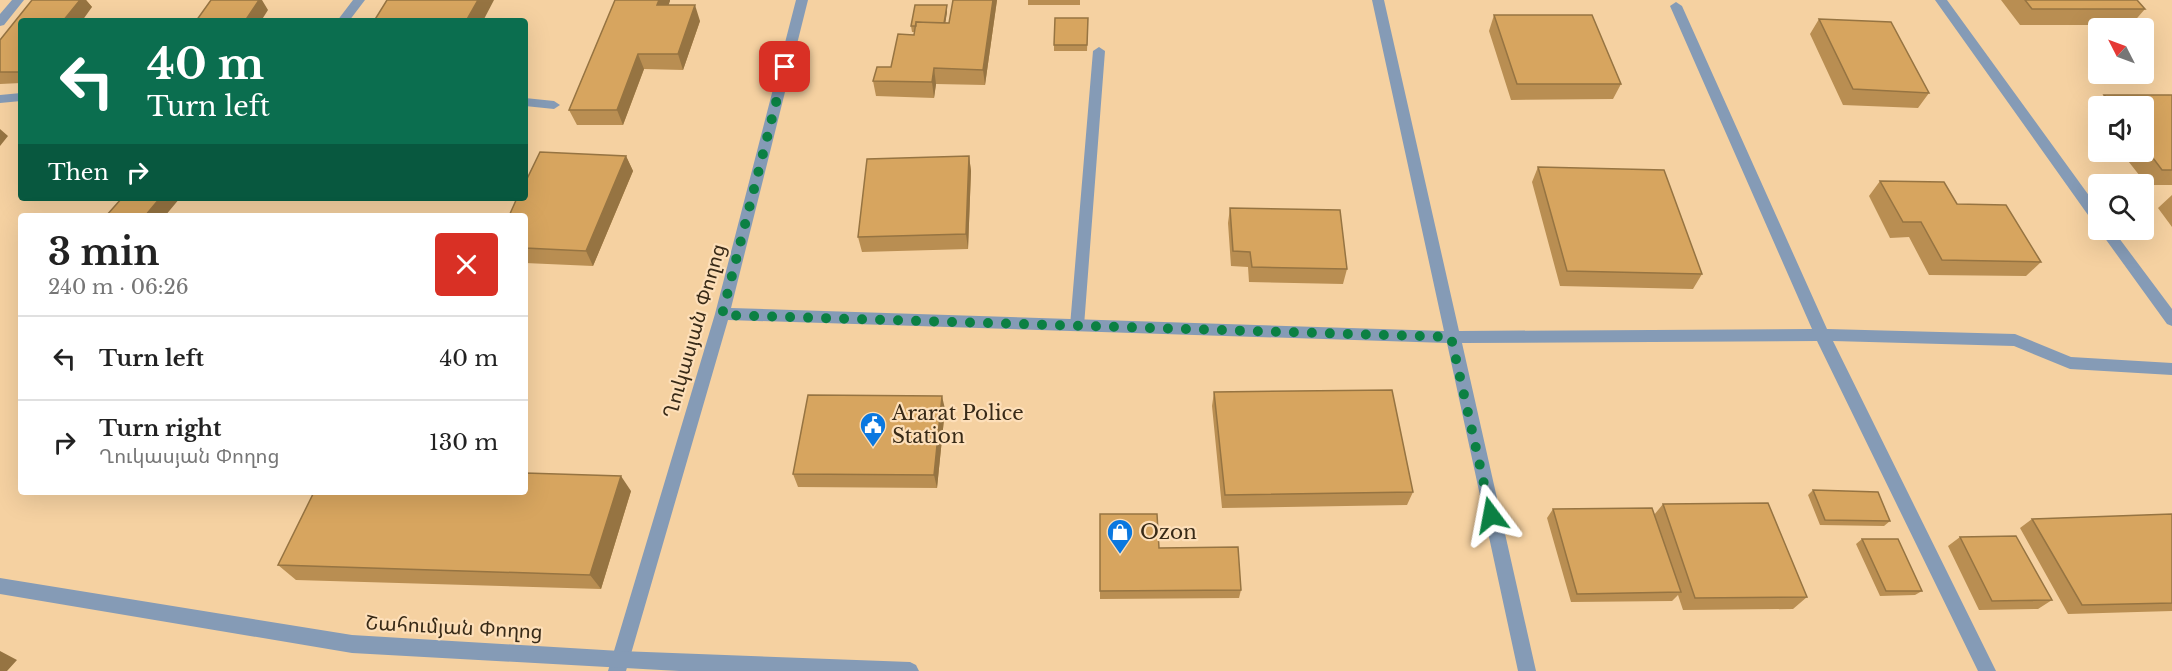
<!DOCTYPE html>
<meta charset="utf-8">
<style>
:root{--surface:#fff;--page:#f2f2f2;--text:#222;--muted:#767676;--line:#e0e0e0}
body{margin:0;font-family:"Libre Baskerville","Noto Sans Armenian",serif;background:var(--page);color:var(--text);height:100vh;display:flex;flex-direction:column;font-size:22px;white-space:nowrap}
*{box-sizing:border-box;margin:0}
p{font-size:20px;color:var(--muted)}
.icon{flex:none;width:33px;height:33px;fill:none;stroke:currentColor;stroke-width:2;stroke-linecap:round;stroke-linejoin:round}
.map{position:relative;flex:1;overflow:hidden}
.panel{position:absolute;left:18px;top:213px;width:510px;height:282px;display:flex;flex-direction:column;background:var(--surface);border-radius:6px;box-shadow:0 6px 24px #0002}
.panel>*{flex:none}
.guide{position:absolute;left:18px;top:18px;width:510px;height:183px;border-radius:6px;box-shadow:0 6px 24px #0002;background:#0b6e4f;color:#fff;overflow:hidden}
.needle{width:39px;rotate:312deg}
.controls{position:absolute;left:2088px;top:18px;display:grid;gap:12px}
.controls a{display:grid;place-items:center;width:66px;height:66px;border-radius:6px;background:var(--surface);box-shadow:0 6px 24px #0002;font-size:30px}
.pin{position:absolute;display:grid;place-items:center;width:51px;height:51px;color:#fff;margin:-26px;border-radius:12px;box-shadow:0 3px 9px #0006}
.me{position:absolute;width:66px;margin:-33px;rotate:347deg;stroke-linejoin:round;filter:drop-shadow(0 0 4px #0008)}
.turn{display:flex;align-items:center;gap:21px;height:126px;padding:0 30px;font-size:27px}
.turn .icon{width:78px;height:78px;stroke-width:2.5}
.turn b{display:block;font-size:42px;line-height:51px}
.then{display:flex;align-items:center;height:57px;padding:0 30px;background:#0003;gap:12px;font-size:22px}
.round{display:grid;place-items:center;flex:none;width:63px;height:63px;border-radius:6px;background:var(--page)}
.head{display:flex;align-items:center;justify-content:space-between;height:102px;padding:0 30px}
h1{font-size:36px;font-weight:700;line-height:45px}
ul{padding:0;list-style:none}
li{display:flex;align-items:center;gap:18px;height:84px;padding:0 30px;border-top:2px solid var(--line)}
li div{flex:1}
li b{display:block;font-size:22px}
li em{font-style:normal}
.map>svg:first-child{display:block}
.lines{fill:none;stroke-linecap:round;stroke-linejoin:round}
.service{fill:#859bb6;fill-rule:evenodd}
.minor{fill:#859bb6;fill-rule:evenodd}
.tertiary{fill:#859bb6;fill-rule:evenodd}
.wall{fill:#b98e52}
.shaded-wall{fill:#967442}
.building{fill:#d7a55f;stroke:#967442;stroke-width:1.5}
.route{stroke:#0b8043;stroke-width:10;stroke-dasharray:0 18}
.labels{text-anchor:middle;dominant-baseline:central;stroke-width:4.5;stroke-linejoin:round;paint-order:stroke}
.street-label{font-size:20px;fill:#382a17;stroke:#fddfb9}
.poi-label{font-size:20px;fill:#382a17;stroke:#fddfb9;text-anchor:start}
</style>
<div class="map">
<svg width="2172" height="671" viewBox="0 0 2172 671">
<rect width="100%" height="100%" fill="#f5d1a1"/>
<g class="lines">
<path class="service" d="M1099,47L1105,51L1084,326L1082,330H1072L1070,326L1093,51Z
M525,98L554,101L560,105L554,109L525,106Z"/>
<path class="minor" d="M12,0H24L4,25L0,26V14Z
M353,0H365L349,21H337Z
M796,0H808L731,308L1444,331L1372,0H1384L1459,331L1812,329L1670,6L1676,2L1682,6L1827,329L2015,334L2071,357L2172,363V375L2070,369L2014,346L1833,341L1996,671H1978L1817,341L1462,343L1536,671H1518L1447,343L728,320L626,671H608L715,314Z
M1935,0H1947L2098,208V223L2093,222Z
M21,93V101L0,103V95Z
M2099,230H2113L2172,309V326L2167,324Z"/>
<path class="tertiary" d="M0,578L352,635L620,651L910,662L916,665L919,671H679L352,653L0,594Z"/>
</g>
<path class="wall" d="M32,0H86L92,7L21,21V83L0,84V40Z
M615,0H670L668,5L700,21L683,70L644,69L623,125H577L569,110Z
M953,0H997L985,85L936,84L934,98L876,96L873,81L891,67L914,35V32H912L911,26L947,5V12L945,23H949Z
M1028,0H1080V5H1028Z
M2001,0H2137L2145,9L2131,25H2020Z
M1494,15L1621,84L1613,99L1511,100L1489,31Z
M1088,18L1087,51H1054V45Z
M1819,19L1929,93L1918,108L1843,105L1810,34Z
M2104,95H2172V185H2147L2121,152H2144V106H2098V122L2090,111Z
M626,156L633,171L593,266L525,263V216Z
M969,156L971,171L968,249L862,252L858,237Z
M1538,167L1702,274L1693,289L1560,286L1532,182Z
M1880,181L1957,204L2041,262L2026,276L1929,275L1909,237L1890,238L1869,196Z
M2172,195V227L2158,208Z
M1230,208L1347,269L1343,284L1249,282L1248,267L1231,266L1228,223Z
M1214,392L1413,492L1407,505L1222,508L1212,406Z
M945,409L937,488L798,487L793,474Z
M1813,490L1890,521L1884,526L1820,525L1808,495Z
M631,491L601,589L296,580L278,565Z
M1663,504L1807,597L1793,609L1683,610L1678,595L1672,601L1571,602L1547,518L1553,509L1654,515Z
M1100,514L1159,548L1241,590L1239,598L1100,599Z
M2172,514V611L2068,614L2020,528L2032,519Z
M1960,537L2052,600L2038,609L1979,610L1948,546Z
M1862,539L1922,591L1915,595L1880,596L1856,544Z"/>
<path class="shaded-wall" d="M80,0H86L92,7L82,21H63Z
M259,0H262L268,10L261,21H245Z
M478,0H494L483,21H466Z
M659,0H670V1L663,21L657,5Z
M993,0H997L985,85L983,70Z
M695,5L700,21L683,70L678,54Z
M947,5V12L944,32L943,26Z
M638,54L644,69L623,125L617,110Z
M934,68L936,84L934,98L932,82Z
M0,129L8,136L0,146Z
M626,156L633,171L593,266L586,251Z
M969,156L971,171L968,249L966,234Z
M160,198H180L165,216H145Z
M942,396L945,409L937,488L934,475Z
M621,476L631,491L601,589L590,575Z
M0,651L17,660L7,671H0Z"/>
<path class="building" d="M32,0H80L63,21H21V72H0V40Z
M211,0H259L245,21H196Z
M387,0H478L466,21H374Z
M615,0H659L657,5H695L678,54H638L617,110H569Z
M953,0H993L983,70L934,68L932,82L873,81L877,67H891L898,34L914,35L916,22L949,23Z
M2025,0H2137L2145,9H2032Z
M915,5H947L944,23L916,22V26H911Z
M1494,15H1592L1621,84H1517Z
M1055,18H1088L1087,45H1054Z
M1819,19L1891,22L1929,93L1853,89Z
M2104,95H2172V170H2162L2144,146V106H2113Z
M540,152L626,156L586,251L525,248V216H509L517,198H525V183Z
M969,156L966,234L858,237L867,159Z
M1538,167L1664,170L1702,274L1567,271Z
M1880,181L1944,182L1957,204L2006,205L2041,262L1942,260L1921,222H1903Z
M122,198H160L145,216H106Z
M1230,208L1340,210L1347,269L1252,267L1250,252L1233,251Z
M1392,390L1413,492L1225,495L1214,392Z
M808,395L942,396L934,475L793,474Z
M525,473L621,476L590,575L278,565L314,492H525Z
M1813,490L1878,492L1890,521L1825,520Z
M1768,503L1807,597L1695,598L1663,504Z
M1652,508L1681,592L1577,594L1553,509Z
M1100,514H1157L1159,548L1238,547L1241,590L1100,591Z
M2172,514V603L2082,605L2032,519Z
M2016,536L2052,600L1992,601L1960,537Z
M1862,539H1898L1922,591H1886Z"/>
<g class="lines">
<path class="route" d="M785,67L722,315L1451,337L1491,515"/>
</g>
<defs>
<g id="civic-pin" transform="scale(1.35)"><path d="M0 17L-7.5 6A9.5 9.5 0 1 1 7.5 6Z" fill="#0a78e0" stroke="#fddfb9"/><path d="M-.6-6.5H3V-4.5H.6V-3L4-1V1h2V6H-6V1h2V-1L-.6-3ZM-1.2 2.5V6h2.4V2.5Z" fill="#fff"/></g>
<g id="shop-pin" transform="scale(1.35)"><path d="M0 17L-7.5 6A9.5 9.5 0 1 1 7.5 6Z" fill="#0a78e0" stroke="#fddfb9"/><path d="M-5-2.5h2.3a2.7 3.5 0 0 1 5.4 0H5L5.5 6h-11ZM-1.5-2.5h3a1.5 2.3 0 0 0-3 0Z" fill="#fff"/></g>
</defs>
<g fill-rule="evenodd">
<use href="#civic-pin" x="873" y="425"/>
<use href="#shop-pin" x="1120" y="532"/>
</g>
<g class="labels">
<g class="street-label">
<text transform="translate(694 331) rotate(-74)">Ղուկասյան Փողոց</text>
<text transform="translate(454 627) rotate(3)">Շահումյան Փողոց</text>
</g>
<g class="poi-label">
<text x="892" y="413">Ararat Police<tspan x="892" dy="23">Station</tspan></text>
<text x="1140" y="532">Ozon</text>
</g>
</g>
</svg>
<div class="controls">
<a><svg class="needle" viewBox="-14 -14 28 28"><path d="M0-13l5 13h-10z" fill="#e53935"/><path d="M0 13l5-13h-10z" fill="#767676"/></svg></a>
<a><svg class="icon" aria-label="sound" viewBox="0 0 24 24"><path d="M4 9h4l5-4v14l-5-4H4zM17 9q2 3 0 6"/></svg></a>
<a><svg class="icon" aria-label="search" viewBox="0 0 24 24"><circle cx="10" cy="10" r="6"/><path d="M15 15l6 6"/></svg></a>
</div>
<div class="pin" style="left:785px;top:67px;background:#d93025"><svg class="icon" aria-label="arrive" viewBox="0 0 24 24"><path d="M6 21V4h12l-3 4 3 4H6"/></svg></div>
<svg class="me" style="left:1491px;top:515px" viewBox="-20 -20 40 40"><path d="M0-17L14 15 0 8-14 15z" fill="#0b8043" stroke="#fff" stroke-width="4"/></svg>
<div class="guide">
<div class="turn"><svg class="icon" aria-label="left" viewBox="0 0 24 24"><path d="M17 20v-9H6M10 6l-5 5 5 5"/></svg><div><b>40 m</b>Turn left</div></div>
<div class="then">Then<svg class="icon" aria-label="right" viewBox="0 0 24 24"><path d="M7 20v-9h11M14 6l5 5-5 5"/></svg></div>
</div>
<section class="panel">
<div class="head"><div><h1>3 min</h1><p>240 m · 06:26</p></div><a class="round" style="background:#d93025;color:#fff"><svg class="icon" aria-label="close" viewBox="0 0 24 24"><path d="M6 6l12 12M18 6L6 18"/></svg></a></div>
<ul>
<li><svg class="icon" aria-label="left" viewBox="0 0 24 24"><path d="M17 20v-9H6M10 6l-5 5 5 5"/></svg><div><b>Turn left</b></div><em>40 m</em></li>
<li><svg class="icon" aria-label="right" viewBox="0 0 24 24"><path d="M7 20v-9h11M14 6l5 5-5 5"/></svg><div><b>Turn right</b><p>Ղուկասյան Փողոց</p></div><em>130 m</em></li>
</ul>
</section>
</div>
